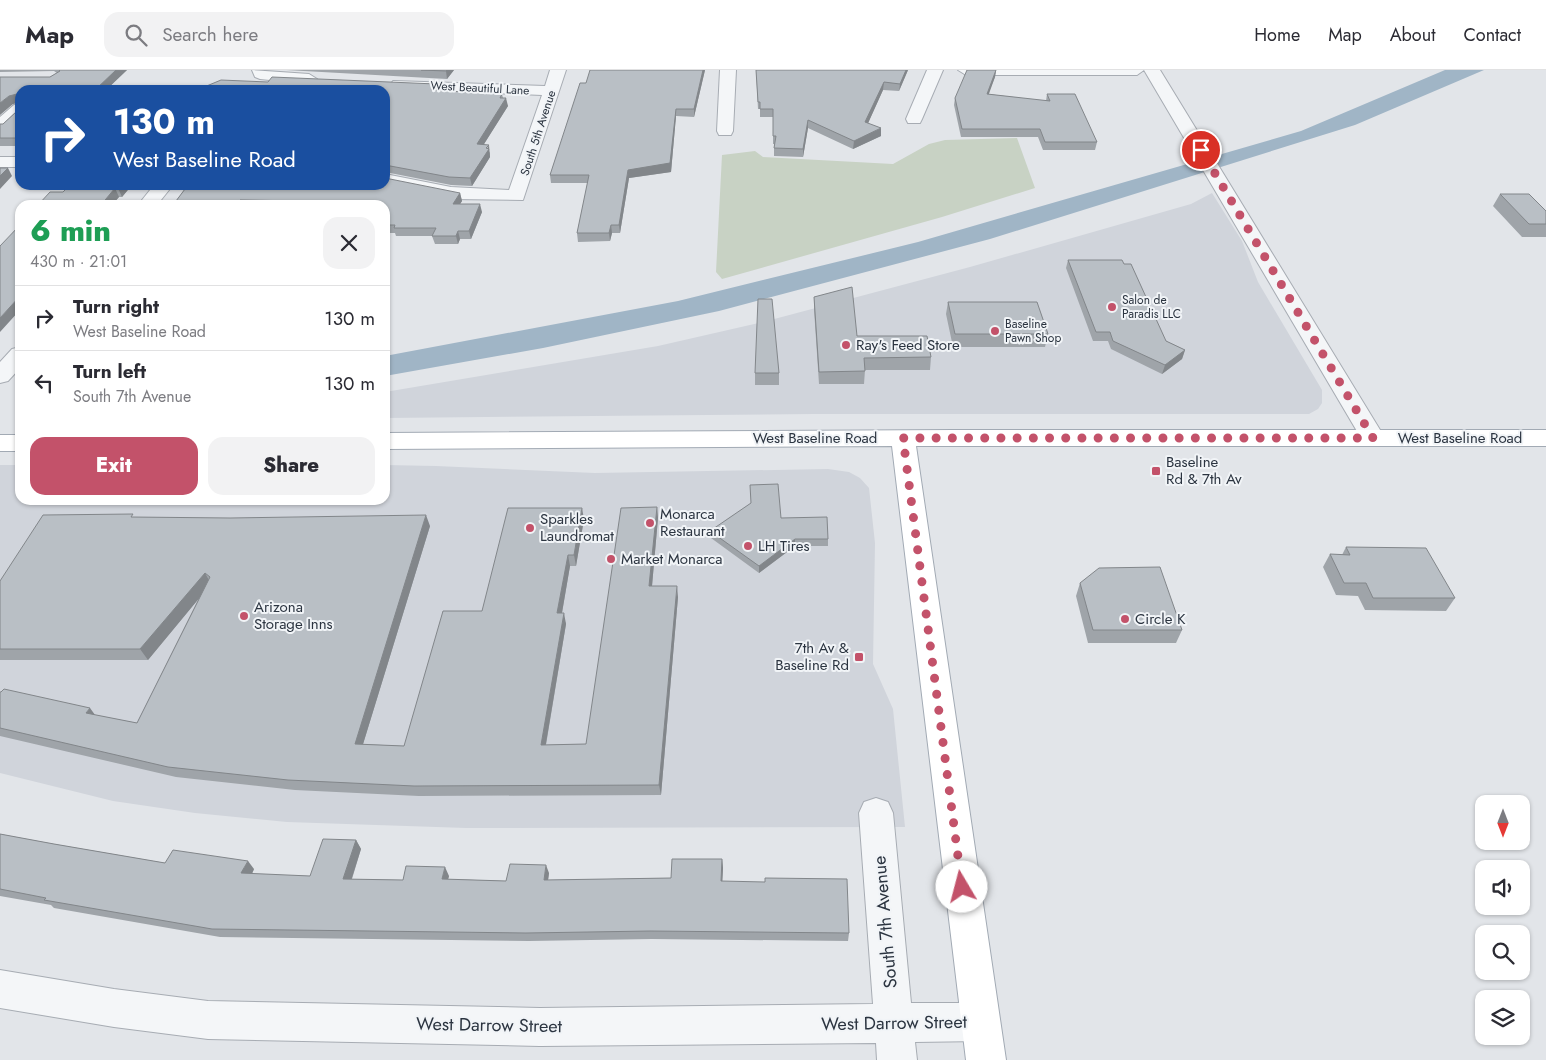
<!DOCTYPE html>
<meta charset="utf-8">
<style>
:root{--surface:#fff;--page:#f2f2f3;--text:#2b2b33;--muted:#7c7c81;--line:#e1e1e2;--accent:#c3526a}
body{margin:0;font-family:Jost,sans-serif;background:var(--page);color:var(--text);height:100vh;display:flex;flex-direction:column;font-size:19px;white-space:nowrap}
*{box-sizing:border-box;margin:0}
p{font-size:16px;color:var(--muted)}
.icon{flex:none;width:28px;height:28px;fill:none;stroke:currentColor;stroke-width:2;stroke-linecap:round;stroke-linejoin:round}
.map{position:relative;flex:1;overflow:hidden}
.details{position:absolute;left:15px;top:130px;width:375px;height:305px;display:flex;flex-direction:column;background:var(--surface);border-radius:15px;box-shadow:0 1px 4px #0004}
.details>*{flex:none}
.banner{position:absolute;left:15px;top:15px;width:375px;height:105px;border-radius:15px;box-shadow:0 1px 4px #0004;background:#1a4fa0;color:#fff;overflow:hidden}
.needle{width:32px;rotate:180deg}
.tools{position:absolute;left:1475px;top:725px;display:grid;gap:10px}
.tools a{display:grid;place-items:center;width:55px;height:55px;border-radius:10px;background:var(--surface);box-shadow:0 1px 4px #0004;font-size:25px}
.pin{position:absolute;display:grid;place-items:center;width:42px;height:42px;color:#fff;margin:-21px;border:2px solid #fff;border-radius:50%;box-shadow:0 1px 5px #0007}
.me{position:absolute;width:55px;margin:-28px;rotate:352deg;stroke-linejoin:round;filter:drop-shadow(0 0 4px #0008)}
.turn{display:flex;align-items:center;gap:18px;height:105px;padding:0 15px;font-size:22px}
.turn .icon{width:65px;height:65px;stroke-width:2.5}
.turn b{display:block;font-size:35px;line-height:42px}
.round{display:grid;place-items:center;flex:none;width:52px;height:52px;border-radius:15px;background:var(--page)}
.summary{display:flex;align-items:center;justify-content:space-between;height:85px;padding:0 15px}
h1{font-size:30px;font-weight:800;line-height:38px;color:#1e9e55}
.cta{display:flex;gap:10px;margin-top:auto;padding:10px 15px}
.cta a{flex:1;height:58px;border-radius:15px;background:var(--accent);color:#fff;font-size:20px;font-weight:800;line-height:58px;text-align:center}
.cta a+a{background:var(--page);color:var(--text)}
ul{padding:0;list-style:none}
li{display:flex;align-items:center;gap:15px;height:65px;padding:0 15px;border-top:1px solid var(--line)}
li div{flex:1}
li b{display:block;font-size:19px}
li em{font-style:normal}
header{display:flex;align-items:center;gap:30px;box-sizing:border-box;height:70px;padding:0 25px;background:var(--surface);border-bottom:1px solid var(--line)}
header strong{font-size:24px}
nav{display:flex;gap:28px;margin-inline-start:auto;font-size:18px}
.search{width:350px;height:45px;background:var(--page);display:flex;align-items:center;gap:12px;box-sizing:border-box;padding:0 18px;border-radius:15px;color:var(--muted);font-size:19px}
.map>svg:first-child{display:block}
.built{fill:#d0d4db}
.green{fill:#c8d2c4}
.water{fill:#a0b5c6}
.lines{fill:none;stroke-linecap:round;stroke-linejoin:round}
.minor-casing{stroke:#a7acb3;stroke-width:2}
.major-casing{stroke:#a2aab4;stroke-width:2}
.minor{fill:#f4f6f8;fill-rule:evenodd}
.major{fill:#fff;fill-rule:evenodd}
.wall{fill:#9fa4a9}
.shaded-wall{fill:#82868a}
.building{fill:#b9bfc5;stroke:#82868a}
.route{stroke:#c3526a;stroke-width:9;stroke-dasharray:0 16.2}
.poi-dot{fill:#c3526a;stroke:#f1f4f7;stroke-width:2}
.labels{text-anchor:middle;dominant-baseline:central;stroke-width:4;stroke-linejoin:round;paint-order:stroke}
.far-street-label{font-size:12px;fill:#2b3440;stroke:#f1f4f7}
.far-poi-label{font-size:12px;fill:#2b3440;stroke:#f1f4f7;text-anchor:start}
.poi-label{font-size:15px;fill:#2b3440;stroke:#f1f4f7;text-anchor:start}
.street-label{font-size:15px;fill:#2b3440;stroke:#f1f4f7}
.near-street-label{font-size:18px;fill:#2b3440;stroke:#f1f4f7}
</style>
<header>
<strong>Map</strong>
<div class="search"><svg class="icon" aria-label="search" viewBox="0 0 24 24"><circle cx="10" cy="10" r="6"/><path d="M15 15l6 6"/></svg>Search here</div>
<nav><a>Home</a><a>Map</a><a>About</a><a>Contact</a></nav>
</header>
<div class="map">
<svg width="1546" height="990" viewBox="0 0 1546 990">
<rect width="100%" height="100%" fill="#e2e5e9"/>
<path class="built" d="M1212,123L1242,171L1258,212L1322,320V333L1318,339L1309,344H814L385,348V322L658,276L763,252L970,197L1191,134Z
M0,395H20V430H385V395L436,396L595,403L828,399L849,402L860,408L869,418L875,473L873,594L893,639L905,757L466,758L287,752L195,743L113,731L0,703Z"/>
<path class="green" d="M1017,68L1035,118L942,147L722,209L716,202L722,85L755,81L763,87L893,94L929,74L945,70Z"/>
<path class="water" d="M1445,0H1484L1355,55L990,169L719,241L543,278L385,306V286L678,231L918,172L1301,61Z"/>
<g class="lines">
<g class="minor-casing">
<path id="minor" d="M252,0L309,4L317,9L309,14L260,9L255,7Z
M550,0H566L523,130L451,129L385,114V104L451,117L509,120L542,25L399,19L391,14L393,11L545,16Z
M720,0H736L733,61L731,65H719L717,61Z
M927,0H943L922,49L920,53H908L906,49Z
M958,0H1160L1385,368L1382,374L1373,376L1364,374L1361,368L1144,0L1137,5H966Z
M20,33V47L6,60L0,61V47L14,35Z
M0,87H20V97H0Z
M154,115H173L157,135H138Z
M20,277V298L8,311L0,313V292L12,279Z
M876,728L888,732L893,743L911,933H981L995,938L1000,952L995,966L981,971L915,972L917,990H877L876,973L540,976L208,969L114,957L0,938V900L114,919L208,931L540,938L873,934L859,743L864,732Z"/>
</g>
<g class="major-casing">
<path id="major" d="M954,360H1546V376H916L1006,990H966L892,376L385,379V363Z
M0,365H20V381H0Z"/>
</g>
<use href="#minor" class="minor"/>
<use href="#major" class="major"/>
</g>
<path class="wall" d="M0,0H127L106,20H20V76H0V54H3L17,41V32L13,34L0,7H50L57,3L54,1L0,2Z
M286,0H454L447,9Z
M705,0L694,47L676,46L671,102L629,108L620,163H612L610,171L578,172L577,163L588,113H551L550,105L586,13Z
M756,0H908L899,21L883,20L868,53L881,66L853,79L808,58L803,87L774,86V74H773V47H760V39H758Z
M996,0L995,7L988,24L1046,31L1047,24L1097,72L1095,80H1043L1038,67H961L954,35L955,28Z
M268,12L436,14L437,21L502,24L503,28L508,36L484,74L490,83V87L472,116L451,115L385,102V20Z
M70,115H132L122,127H119L112,135H38L63,122Z
M188,115L460,123L462,131L460,134L482,142L471,169H460L458,174H435L432,166H396L395,163H385V135H173Z
M1500,124L1546,141V167H1522L1493,136Z
M1068,190L1166,271L1185,280L1182,289L1162,304L1111,279L1108,271H1093L1066,198Z
M814,227L857,266L931,287L930,300H865L864,314H819L814,239Z
M948,232L1048,264L1045,277H953L946,244Z
M755,303H779V315H755Z
M657,437L658,448L652,516L678,527L661,725L419,726L295,720L176,707L0,666V622L95,645L137,653L199,528L148,590H0V511L135,447L430,456L363,674L404,676L482,541L584,449L576,496H570L562,543L566,554L546,675L586,674Z
M781,448L828,469V476H795L759,503L711,468L710,461Z
M1346,477L1455,528L1446,541L1365,540L1358,526L1336,525L1323,497L1330,484L1342,485Z
M1080,513L1182,560L1176,573H1088L1076,526Z
M0,764L54,774L165,793L254,799L252,804L310,806L356,770L361,779L352,809L403,810L449,806L448,809L506,811L549,803L548,810L671,808L722,789L723,798L722,811L849,863L848,871L652,869L529,871L220,867L54,838L51,835L0,826Z"/>
<path class="shaded-wall" d="M116,0H127L106,20H95Z
M447,0H454L447,9L446,1Z
M703,0H705L694,47V39Z
M906,0H908L899,21L900,14Z
M996,0L995,7L986,32L987,24Z
M884,12L883,20L865,60V52Z
M436,14L437,22L431,20Z
M17,24L20,32L13,34L0,45V33L9,26Z
M506,28L508,36L479,82L477,74Z
M676,39V46L671,102L629,108L620,163L619,155L628,100Z
M808,50V58L803,87V79Z
M881,58V66L853,79L854,71Z
M489,75L490,87L472,116L470,108Z
M8,98L12,106L0,119V106Z
M121,115H132L122,127L118,118Z
M115,118L119,127L112,135H101Z
M460,123L462,131L455,142L453,134Z
M240,130L242,135H236Z
M480,134L482,142L471,169L469,161Z
M611,155L612,163L610,171L609,163Z
M458,161L460,169L458,174L456,166Z
M20,226V240L0,262V248Z
M1185,280L1182,289L1162,304L1165,295Z
M657,437L658,448L651,527L649,516Z
M582,438L584,449L576,496L574,485Z
M426,445L430,456L360,684L355,674Z
M795,469V476L759,503V496Z
M568,485L570,496L560,554L557,543Z
M205,503L211,514L148,590L140,579Z
M677,516L678,527L661,725L659,715Z
M564,543L566,554L544,685L541,675Z
M90,638L98,649L86,643Z
M356,770L361,779L349,817L343,809Z
M722,789L723,798L722,820L721,811Z
M248,791L254,799L248,812L241,803Z
M546,795L549,803L547,818L544,810Z
M445,797L449,806L446,817L442,809Z"/>
<path class="building" d="M59,0H116L95,20H20V68H0V54H3L17,41V24L9,26L0,33V7H50L60,1Z
M421,0H447L446,1Z
M590,0H703L694,39H676L670,93L628,100L619,155H611L609,163H577L589,105H550L580,13H586Z
M756,0H906L900,14L884,12L865,52L881,58L854,71L808,50L803,79L774,78L776,66H773V39H760V32H758Z
M967,0H996L987,24L1050,31L1047,24H1075L1097,72H1045L1040,59H962L955,28Z
M272,7L436,14L431,20L502,24L500,28H506L477,74L489,75L486,78L489,79L470,108L449,107L385,95V20H197L221,10L268,12Z
M0,98H8L0,106Z
M385,108L460,123L453,134H480L469,161H458L456,166H432L436,158H394L395,155H385V135H302L305,131L240,130L236,135H173L188,115H385Z
M70,115H121L118,118H115L101,135H38L50,122H63Z
M1500,124H1529L1546,141V154H1529Z
M20,155V226L0,248V176Z
M1068,190H1122L1124,194H1131L1166,271L1185,280L1165,295L1113,271L1110,262H1096Z
M852,217L857,266H927L931,287L864,288L865,301L819,302L814,227Z
M758,229H772L779,303H755Z
M948,232H1037L1048,264H955Z
M778,414L781,448L827,447L828,469H795L759,496L710,461L751,433L750,415Z
M657,437L649,516H677L659,715L414,716L288,710L168,697L0,658V622H1L4,619L90,638L86,643L137,653L210,507L205,503L140,579H0V511L43,445L133,444L131,447L230,448L426,445L355,674L404,676L443,541H482L508,438H582L574,485H568L557,543H564L541,675L586,674L621,438Z
M1346,477L1426,478L1455,528H1373L1366,513H1344L1330,484L1350,485Z
M1160,497L1182,560H1093L1080,513L1099,498Z
M0,764L54,774L165,793L173,780L248,791L241,803L310,806L323,769L356,770L343,809L403,810L406,796L445,797L442,809L506,811L510,794L546,795L544,810L671,808L672,789H722L721,811L765,812V808L847,809L849,863L650,861L526,863L212,859L44,830L46,828L0,819Z"/>
<g class="lines">
<path class="route" d="M962,817L903,368H1373L1201,80"/>
</g>
<g class="poi-dot">
<circle cx="1112" cy="237" r="5"/>
<circle cx="995" cy="261" r="5"/>
<circle cx="846" cy="275" r="5"/>
<rect x="1151" y="396" width="10" height="10" rx="2.5"/>
<circle cx="650" cy="453" r="5"/>
<circle cx="530" cy="458" r="5"/>
<circle cx="748" cy="476" r="5"/>
<circle cx="611" cy="489" r="5"/>
<circle cx="244" cy="546" r="5"/>
<circle cx="1125" cy="549" r="5"/>
<rect x="854" y="582" width="10" height="10" rx="2.5"/>
</g>
<g class="labels">
<g class="far-street-label">
<text transform="translate(480 18) rotate(3)">West Beautiful Lane</text>
<text transform="translate(538 63) rotate(-72)">South 5th Avenue</text>
</g>
<g class="far-poi-label">
<text x="1122" y="230">Salon de<tspan x="1122" dy="14">Paradis LLC</tspan></text>
<text x="1005" y="254">Baseline<tspan x="1005" dy="14">Pawn Shop</tspan></text>
</g>
<g class="poi-label">
<text x="856" y="275">Ray's Feed Store</text>
<text x="1166" y="392">Baseline<tspan x="1166" dy="17">Rd &amp; 7th Av</tspan></text>
<text x="660" y="444">Monarca<tspan x="660" dy="17">Restaurant</tspan></text>
<text x="540" y="449">Sparkles<tspan x="540" dy="17">Laundromat</tspan></text>
<text x="758" y="476">LH Tires</text>
<text x="621" y="489">Market Monarca</text>
<text x="254" y="537">Arizona<tspan x="254" dy="17">Storage Inns</tspan></text>
<text x="1135" y="549">Circle K</text>
<text x="849" y="578" text-anchor="end">7th Av &amp;<tspan x="849" dy="17">Baseline Rd</tspan></text>
</g>
<g class="street-label">
<text x="815" y="368">West Baseline Road</text>
<text x="1460" y="368">West Baseline Road</text>
</g>
<g class="near-street-label">
<text transform="translate(885 852) rotate(-95)">South 7th Avenue</text>
<text transform="translate(894 953) rotate(-1)">West Darrow Street</text>
<text transform="translate(489 955) rotate(1)">West Darrow Street</text>
</g>
</g>
</svg>
<div class="tools">
<a><svg class="needle" viewBox="-14 -14 28 28"><path d="M0-13l5 13h-10z" fill="#e53935"/><path d="M0 13l5-13h-10z" fill="#7c7c81"/></svg></a>
<a><svg class="icon" aria-label="sound" viewBox="0 0 24 24"><path d="M4 9h4l5-4v14l-5-4H4zM17 9q2 3 0 6"/></svg></a>
<a><svg class="icon" aria-label="search" viewBox="0 0 24 24"><circle cx="10" cy="10" r="6"/><path d="M15 15l6 6"/></svg></a>
<a><svg class="icon" aria-label="layers" viewBox="0 0 24 24"><path d="M12 4l9 5-9 5-9-5zM3 14l9 5 9-5"/></svg></a>
</div>
<div class="pin" style="left:1201px;top:80px;background:#d93025"><svg class="icon" aria-label="arrive" viewBox="0 0 24 24"><path d="M6 21V4h12l-3 4 3 4H6"/></svg></div>
<svg class="me" style="left:962px;top:817px" viewBox="-20 -20 40 40"><circle r="19" fill="#fff"/><path d="M0-13L10 11 0 6-10 11z" fill="#c3526a"/></svg>
<div class="banner">
<div class="turn"><svg class="icon" aria-label="right" viewBox="0 0 24 24"><path d="M7 20v-9h11M14 6l5 5-5 5"/></svg><div><b>130 m</b>West Baseline Road</div></div>
</div>
<section class="details">
<div class="summary"><div><h1>6 min</h1><p>430 m · 21:01</p></div><a class="round"><svg class="icon" aria-label="close" viewBox="0 0 24 24"><path d="M6 6l12 12M18 6L6 18"/></svg></a></div>
<ul>
<li><svg class="icon" aria-label="right" viewBox="0 0 24 24"><path d="M7 20v-9h11M14 6l5 5-5 5"/></svg><div><b>Turn right</b><p>West Baseline Road</p></div><em>130 m</em></li>
<li><svg class="icon" aria-label="left" viewBox="0 0 24 24"><path d="M17 20v-9H6M10 6l-5 5 5 5"/></svg><div><b>Turn left</b><p>South 7th Avenue</p></div><em>130 m</em></li>
</ul>
<div class="cta"><a>Exit</a><a>Share</a></div>
</section>
</div>
